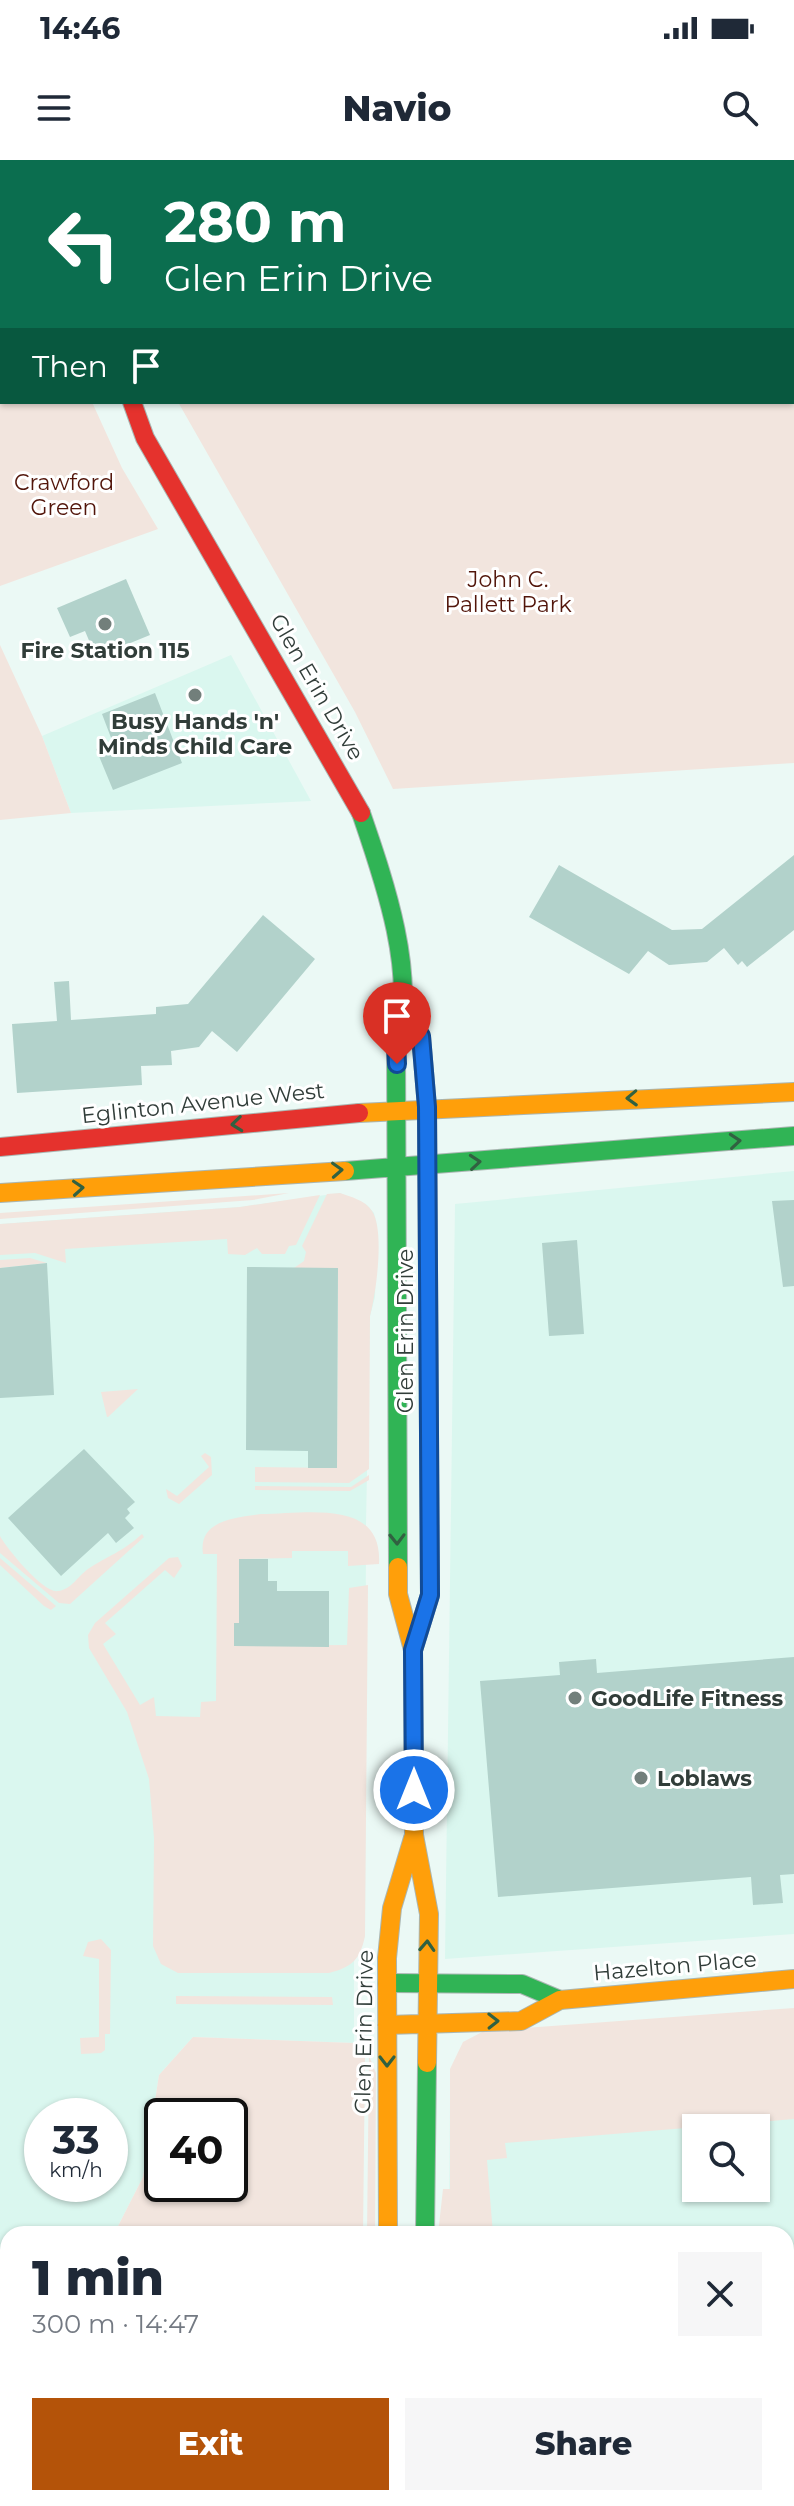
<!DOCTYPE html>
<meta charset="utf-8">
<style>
:root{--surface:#fff;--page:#f6f6f7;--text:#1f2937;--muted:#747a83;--accent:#b45309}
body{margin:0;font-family:Montserrat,sans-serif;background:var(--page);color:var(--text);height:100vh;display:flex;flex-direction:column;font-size:30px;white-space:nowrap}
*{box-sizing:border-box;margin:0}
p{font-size:26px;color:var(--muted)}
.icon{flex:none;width:44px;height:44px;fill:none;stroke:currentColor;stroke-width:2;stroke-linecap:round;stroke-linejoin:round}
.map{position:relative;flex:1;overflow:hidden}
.details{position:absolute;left:0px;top:2066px;width:794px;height:280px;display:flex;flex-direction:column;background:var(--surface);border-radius:24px 24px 0 0;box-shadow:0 2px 6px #0004}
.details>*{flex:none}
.guide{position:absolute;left:0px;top:0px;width:794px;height:244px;box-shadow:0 2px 6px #0004;background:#0b6e4f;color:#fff;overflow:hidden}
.fabs{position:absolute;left:682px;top:1954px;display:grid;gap:16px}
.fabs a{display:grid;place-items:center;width:88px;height:88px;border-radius:0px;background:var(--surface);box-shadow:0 2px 6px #0004;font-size:40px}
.speed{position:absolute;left:24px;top:1938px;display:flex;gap:16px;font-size:40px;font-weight:700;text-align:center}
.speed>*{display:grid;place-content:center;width:104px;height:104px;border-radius:50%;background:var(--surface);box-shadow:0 2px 6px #0004;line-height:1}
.speed small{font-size:20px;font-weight:400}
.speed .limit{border:4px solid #111;border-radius:12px;background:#fff;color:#111}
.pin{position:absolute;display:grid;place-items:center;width:68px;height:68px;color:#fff;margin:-82px -34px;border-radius:50% 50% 50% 0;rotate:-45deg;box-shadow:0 0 8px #0007}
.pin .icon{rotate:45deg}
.me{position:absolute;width:88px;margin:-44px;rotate:0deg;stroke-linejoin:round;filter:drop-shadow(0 0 6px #0008)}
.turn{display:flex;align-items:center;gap:28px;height:168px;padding:0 32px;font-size:36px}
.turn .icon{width:104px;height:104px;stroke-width:2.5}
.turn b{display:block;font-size:56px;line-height:68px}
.then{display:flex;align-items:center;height:76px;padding:0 32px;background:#0003;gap:16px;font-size:30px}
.round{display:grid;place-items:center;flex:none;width:84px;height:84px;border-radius:0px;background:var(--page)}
.head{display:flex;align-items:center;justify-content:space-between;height:136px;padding:0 32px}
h1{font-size:48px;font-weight:800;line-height:60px}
.cta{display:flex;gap:16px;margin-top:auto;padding:16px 32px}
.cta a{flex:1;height:92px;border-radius:0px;background:var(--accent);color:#fff;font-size:32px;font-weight:800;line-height:92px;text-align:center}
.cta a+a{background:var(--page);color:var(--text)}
.status{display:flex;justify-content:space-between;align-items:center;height:56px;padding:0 40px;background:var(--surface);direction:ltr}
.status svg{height:22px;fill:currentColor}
header{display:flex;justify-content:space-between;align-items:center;height:104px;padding:0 32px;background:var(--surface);font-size:36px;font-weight:800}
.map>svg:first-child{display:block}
.built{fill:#daf7ef;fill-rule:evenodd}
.green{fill:#f2e5de;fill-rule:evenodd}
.building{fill:#b2d2cb}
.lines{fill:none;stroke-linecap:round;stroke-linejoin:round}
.fast-casing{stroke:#aab6b2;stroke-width:20}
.slow-casing{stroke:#aab6b2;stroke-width:20}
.jam-casing{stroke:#aab6b2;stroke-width:20}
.fast{stroke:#30b455;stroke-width:18}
.slow{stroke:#ff9f0a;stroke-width:18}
.jam{stroke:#e5322d;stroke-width:18}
.oneway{stroke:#316141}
.route-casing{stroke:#114b97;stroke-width:20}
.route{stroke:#1a73e8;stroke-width:14}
.poi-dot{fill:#727f7b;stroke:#fff;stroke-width:3}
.labels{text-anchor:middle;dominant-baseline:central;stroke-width:6;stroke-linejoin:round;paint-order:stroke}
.park-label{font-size:22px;fill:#52150a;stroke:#fff}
.poi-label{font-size:22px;font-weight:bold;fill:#313d39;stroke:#fff}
.street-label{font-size:22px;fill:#313d39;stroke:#fff}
</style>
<div class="status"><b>14:46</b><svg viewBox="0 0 49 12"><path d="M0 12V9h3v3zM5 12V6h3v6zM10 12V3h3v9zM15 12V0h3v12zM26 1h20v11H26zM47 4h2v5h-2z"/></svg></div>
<header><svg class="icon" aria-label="menu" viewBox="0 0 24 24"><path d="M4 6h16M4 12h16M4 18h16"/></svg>Navio<svg class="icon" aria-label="search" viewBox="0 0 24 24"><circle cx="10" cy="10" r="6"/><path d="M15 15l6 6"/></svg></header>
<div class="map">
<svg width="794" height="2346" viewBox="0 0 794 2346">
<rect width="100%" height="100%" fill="#ebf9f5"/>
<path class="built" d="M458,0H794V230L792,2Z
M231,495L311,641L71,653L42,576Z
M794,1011V1774L445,1799L455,1044Z
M340,1033L367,1045L374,1053L377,1066L375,1137L370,1156L366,1364L365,1776L354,1801V1883L193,1877L159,1915L143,2017L114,2074H8V2338H242L246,2346H0V1064L240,1047ZM42,1956H110V2024H42Z
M794,1859V2346H446V2338H786V2074H449L450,1940L511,1877ZM696,1968H756V2028H696Z"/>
<path class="green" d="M0,0L41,2H2V242H92L122,308L158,369L0,426Z
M121,0H477L478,2H121Z
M794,75V603L393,629L355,552L178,242H792Z
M0,485L42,576L71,653L0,660Z
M289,1033L253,1040L0,1059V1053Z
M340,1033C351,1037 365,1040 372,1051C385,1070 376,1134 370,1156L369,1309L349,1323L255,1322V1307L337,1308L338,1109L294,1108L304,1101L306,1092L302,1086L327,1034Z
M320,1035L296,1085L289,1086L285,1094H262L257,1088L245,1095L228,1094L227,1079L65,1089L66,1103L35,1093L0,1095V1064L240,1047Z
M30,1098L47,1103L0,1108V1100Z
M138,1229L108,1257H107L101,1232Z
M205,1293L211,1297L212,1315L179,1344L168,1338L166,1329L177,1336L209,1307L201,1296Z
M369,1315V1320L350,1331L255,1330V1326L351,1327Z
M261,1354C307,1354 383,1338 379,1404L348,1406V1391H292V1398L240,1399L239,1463H234L235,1486L347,1485L349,1428L368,1425L365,1776C360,1800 352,1807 329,1813H178L161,1804L153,1786L154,1678L149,1619L127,1552L89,1488L88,1475L95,1463L169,1398L178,1397L182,1406L174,1418L165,1410L105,1463L116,1474L103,1484L140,1545L154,1537L156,1556L200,1557L201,1542L216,1541L217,1394H203C198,1360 235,1358 261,1354Z
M142,1374L144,1377L70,1444L59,1443L0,1393V1376C7,1389 44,1434 58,1431C71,1430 79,1415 88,1409C109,1395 121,1393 142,1374Z
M0,1398L56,1446L51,1450L44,1446L0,1405Z
M101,1779L111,1790L110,1874H105V1890L101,1893L81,1894L80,1878L99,1877V1799L83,1796L88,1782Z
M176,1836L332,1837L333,1845L176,1844Z
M794,1848V1959L505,1983L507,1998L487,2000L493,2074H438L443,2029H450V1909L463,1882L484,1871Z
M193,1877L354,1883L365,1896L363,2074H114L143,2017L159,1915ZM162,1956H230V2024H162Z
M369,1896L376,1913L375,2074H367Z
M242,2338H361V2346H246Z"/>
<path class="building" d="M126,419L150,475L96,497L85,471L70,477L57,448Z
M155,533L182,603L113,630L96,589L113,583L102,554Z
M794,695V770L747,807L742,801L738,805L724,788L707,802L669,805L648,791L629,814L529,757L559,705L672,770L702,769Z
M263,755L315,799L237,892L212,871L199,887L171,891L172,905L141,906L142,925L17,933L12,864L57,861L54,822L69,821L71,860L156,854V847L188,844Z
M794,1040V1126L783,1127L772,1041Z
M577,1080L584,1174L549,1176L542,1083Z
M47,1103L54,1235L0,1238V1108Z
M247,1107L338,1108L337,1308H308V1291L246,1290Z
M84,1289L135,1342L127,1349L130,1353L125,1358L134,1368L116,1383L108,1373L61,1416L8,1358Z
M239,1399H268V1421H277V1431H329V1487L234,1486V1463H239Z
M794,1497V1714L780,1715L783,1743L753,1745L751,1717L498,1737L480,1521L560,1515L559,1502L596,1499L597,1513Z"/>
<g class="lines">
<g class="fast-casing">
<path id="fast" d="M79,0V2
M361,653C383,717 418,816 396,882L398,1407
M345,1011L794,976
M387,1823L522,1824L560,1840
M425,2074L427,1903
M387,2338V2346
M422,2338V2346"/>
</g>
<g class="slow-casing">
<path id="slow" d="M405,855L421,876L427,947L430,1435L413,1490
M359,953L794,932
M0,1033L345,1011
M398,1407V1434L413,1490L414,1675L429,1754L427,1903
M387,1865L521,1861L560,1840L794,1819
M388,2074L387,1798L392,1748L413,1678"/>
</g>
<g class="jam-casing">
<path id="jam" d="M132,242L145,278L361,653
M0,987L359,953"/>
</g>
<use href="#fast" class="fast"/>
<use href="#slow" class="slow"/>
<use href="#jam" class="jam"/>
</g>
<defs><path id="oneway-chevron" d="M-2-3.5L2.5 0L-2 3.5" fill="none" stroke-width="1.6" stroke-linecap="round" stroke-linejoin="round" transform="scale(2)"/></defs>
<g class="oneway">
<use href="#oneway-chevron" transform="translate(632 938) rotate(178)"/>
<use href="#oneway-chevron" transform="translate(237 964) rotate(174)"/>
<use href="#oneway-chevron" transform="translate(735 981) rotate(-5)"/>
<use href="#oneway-chevron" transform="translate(475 1002) rotate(-5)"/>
<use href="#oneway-chevron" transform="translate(337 1010) rotate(-3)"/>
<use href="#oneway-chevron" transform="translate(78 1028) rotate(-4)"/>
<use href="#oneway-chevron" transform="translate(397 1379) rotate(89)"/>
<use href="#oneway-chevron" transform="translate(427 1786) rotate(-87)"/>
<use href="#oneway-chevron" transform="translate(493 1861) rotate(-1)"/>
<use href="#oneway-chevron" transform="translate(387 1901) rotate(90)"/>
</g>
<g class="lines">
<g class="route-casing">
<path id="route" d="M397,904L396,882L405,855L421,876L427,947L430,1435L413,1490L414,1630"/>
</g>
<use href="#route" class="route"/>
</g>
<g class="poi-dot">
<circle cx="105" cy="464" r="8"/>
<circle cx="195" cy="535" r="8"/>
<circle cx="575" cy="1538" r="8"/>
<circle cx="641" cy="1618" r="8"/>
</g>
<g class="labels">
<g class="park-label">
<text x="64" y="322">Crawford<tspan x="64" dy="25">Green</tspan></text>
<text x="508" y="419">John C.<tspan x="508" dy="25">Pallett Park</tspan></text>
</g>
<g class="poi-label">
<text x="105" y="490">Fire Station 115</text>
<text x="195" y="561">Busy Hands 'n'<tspan x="195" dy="25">Minds Child Care</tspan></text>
<text x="591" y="1538" text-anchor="start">GoodLife Fitness</text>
<text x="657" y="1618" text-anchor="start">Loblaws</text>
</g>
<g class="street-label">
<text transform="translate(317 527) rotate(60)">Glen Erin Drive</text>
<text transform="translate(203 943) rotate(-6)">Eglinton Avenue West</text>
<text transform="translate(405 1171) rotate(-90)">Glen Erin Drive</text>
<text transform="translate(675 1806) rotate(-5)">Hazelton Place</text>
<text transform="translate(364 1872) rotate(-89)">Glen Erin Drive</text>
</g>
</g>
</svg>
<div class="fabs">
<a><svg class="icon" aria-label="search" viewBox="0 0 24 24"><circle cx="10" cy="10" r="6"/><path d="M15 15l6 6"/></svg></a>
</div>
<div class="speed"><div>33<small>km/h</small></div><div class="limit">40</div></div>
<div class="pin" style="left:397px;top:904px;background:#d93025"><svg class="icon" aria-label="arrive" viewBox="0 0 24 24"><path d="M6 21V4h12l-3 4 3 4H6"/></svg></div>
<svg class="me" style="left:414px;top:1630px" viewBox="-20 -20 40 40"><circle r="17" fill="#1a73e8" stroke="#fff" stroke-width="3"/><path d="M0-11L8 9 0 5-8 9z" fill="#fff"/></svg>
<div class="guide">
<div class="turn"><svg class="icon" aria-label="left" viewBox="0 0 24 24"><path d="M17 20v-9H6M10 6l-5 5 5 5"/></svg><div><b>280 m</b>Glen Erin Drive</div></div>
<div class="then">Then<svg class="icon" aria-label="arrive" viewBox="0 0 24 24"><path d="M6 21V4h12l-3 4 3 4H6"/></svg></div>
</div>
<section class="details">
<div class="head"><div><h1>1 min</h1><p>300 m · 14:47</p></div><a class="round"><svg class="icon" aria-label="close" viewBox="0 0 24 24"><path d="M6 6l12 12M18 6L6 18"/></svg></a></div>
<div class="cta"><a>Exit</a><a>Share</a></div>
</section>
</div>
